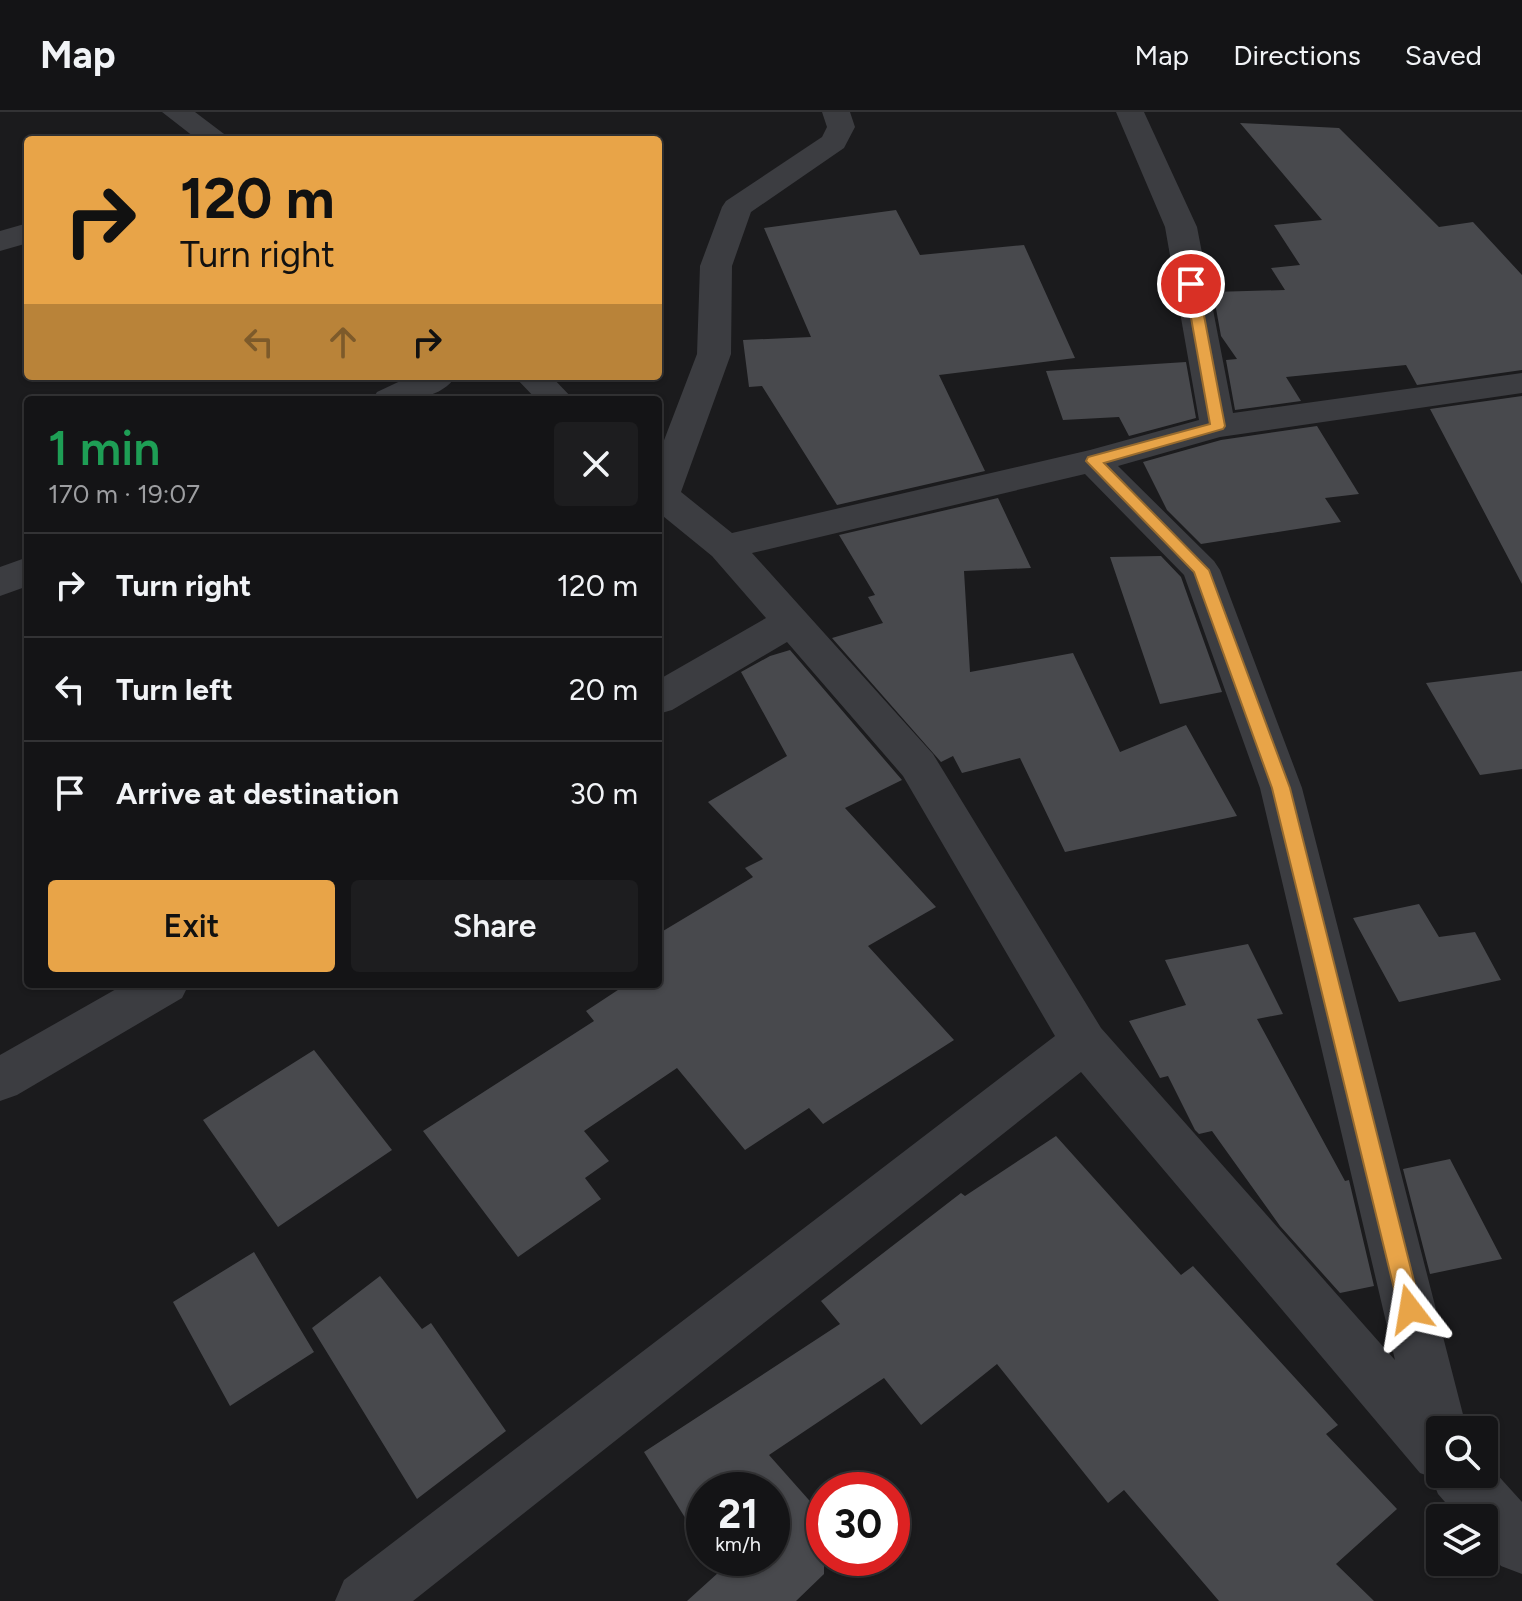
<!DOCTYPE html>
<meta charset="utf-8">
<style>
:root{--surface:#141416;--page:#1d1d1f;--text:#f1f3f6;--muted:#9d9ea1;--line:#333335;--accent:#e8a448}
body{margin:0;font-family:Figtree,sans-serif;background:var(--page);color:var(--text);height:100vh;display:flex;flex-direction:column;font-size:30px;white-space:nowrap}
*{box-sizing:border-box;margin:0}
p{font-size:26px;color:var(--muted)}
.icon{flex:none;width:44px;height:44px;fill:none;stroke:currentColor;stroke-width:2;stroke-linecap:round;stroke-linejoin:round}
.map{position:relative;flex:1;overflow:hidden}
.details{position:absolute;left:24px;top:284px;width:638px;height:592px;display:flex;flex-direction:column;background:var(--surface);border-radius:8px;box-shadow:0 2px 6px #0004,0 0 0 2px var(--line)}
.details>*{flex:none}
.guide{position:absolute;left:24px;top:24px;width:638px;height:244px;border-radius:8px;box-shadow:0 2px 6px #0004,0 0 0 2px var(--line);background:#e8a448;color:#111;overflow:hidden}
.fabs{position:absolute;left:1426px;top:1304px;display:grid;gap:16px}
.fabs a{display:grid;place-items:center;width:72px;height:72px;border-radius:8px;background:var(--surface);box-shadow:0 2px 6px #0004,0 0 0 2px var(--line);font-size:40px}
.speed{position:absolute;left:686px;top:1360px;display:flex;gap:16px;font-size:40px;font-weight:700;text-align:center}
.speed>*{display:grid;place-content:center;width:104px;height:104px;border-radius:50%;background:var(--surface);box-shadow:0 2px 6px #0004,0 0 0 2px var(--line);line-height:1}
.speed small{font-size:20px;font-weight:400}
.speed .limit{border:12px solid #d22;background:#fff;color:#111}
.pin{position:absolute;display:grid;place-items:center;width:68px;height:68px;color:#fff;margin:-34px;border:4px solid #fff;border-radius:50%;box-shadow:0 2px 8px #0007}
.me{position:absolute;width:88px;margin:-44px;rotate:346deg;stroke-linejoin:round;filter:drop-shadow(0 0 6px #0008)}
.turn{display:flex;align-items:center;gap:28px;height:168px;padding:0 24px;font-size:36px}
.turn .icon{width:104px;height:104px;stroke-width:2.5}
.turn b{display:block;font-size:56px;line-height:68px}
.lanes{display:flex;align-items:center;height:76px;padding:0 24px;background:#0003;justify-content:center;gap:40px;direction:ltr}
.lanes .off{opacity:.35}
.round{display:grid;place-items:center;flex:none;width:84px;height:84px;border-radius:8px;background:var(--page)}
.summary{display:flex;align-items:center;justify-content:space-between;height:136px;padding:0 24px}
h1{font-size:48px;font-weight:600;line-height:60px;color:#1e9e55}
.action{display:flex;gap:16px;margin-top:auto;padding:16px 24px}
.action a{flex:1;height:92px;border-radius:8px;background:var(--accent);color:#111;font-size:32px;font-weight:600;line-height:92px;text-align:center}
.action a+a{background:var(--page);color:var(--text)}
ul{padding:0;list-style:none}
li{display:flex;align-items:center;gap:24px;height:104px;padding:0 24px;border-top:2px solid var(--line)}
li div{flex:1}
li b{display:block;font-size:30px}
li em{font-style:normal}
header{display:flex;align-items:center;gap:48px;box-sizing:border-box;height:112px;padding:0 40px;background:var(--surface);border-bottom:2px solid var(--line)}
header strong{font-size:38px}
nav{display:flex;gap:44px;margin-inline-start:auto;font-size:28px}
.map>svg:first-child{display:block}
.building{fill:#48494d}
.lines{fill:none;stroke-linecap:round;stroke-linejoin:round}
.minor{fill:#3c3d41;fill-rule:evenodd}
.route{fill:#e8a448;stroke:#976b2f;stroke-width:2}
</style>
<header>
<strong>Map</strong>
<nav><a>Map</a><a>Directions</a><a>Saved</a></nav>
</header>
<div class="map">
<svg width="1522" height="1489" viewBox="0 0 1522 1489">
<rect width="100%" height="100%" fill="#1b1b1d"/>
<path class="building" d="M1240,11L1339,16L1439,115L1473,110L1522,163V258L1417,273L1406,253L1286,265L1301,289L1235,298L1226,248L1237,247L1221,224L1213,180L1285,178L1271,156L1300,153L1274,113L1322,108Z
M896,98L920,143L1024,133L1075,246L939,263L985,359L837,393L762,274L749,275L743,228L811,225L764,116Z
M1186,250L1196,306L1129,324L1119,305L1063,308L1046,259Z
M1522,284V472L1430,297Z
M1317,314L1359,382L1325,386L1341,410L1201,432L1167,398L1143,350L1221,328Z
M998,386L1031,456L964,459L970,560L1073,541L1120,640L1186,613L1237,704L1065,740L1020,646L962,661L953,644L941,650L832,526L883,511L868,485L875,483L839,423Z
M1161,444L1181,465L1222,580L1160,592L1110,445Z
M790,538L902,668L845,696L936,795L868,834L954,928L823,1012L809,996L745,1038L677,956L584,1019L609,1049L585,1066L601,1087L518,1145L423,1019L594,909L586,899L627,872H658V822L753,765L745,756L763,747L708,690L787,644L741,560L770,544Z
M1522,559V657L1480,663L1426,571Z
M1419,792L1439,825L1475,820L1501,868L1399,890L1353,806Z
M1248,832L1283,902L1257,907L1345,1069L1349,1068L1374,1174L1340,1181L1280,1114L1212,1019L1199,1022L1195,1018L1168,964L1160,966L1129,909L1186,893L1165,848Z
M314,938L392,1038L278,1115L203,1008Z
M1056,1024L1181,1163L1193,1154L1338,1313L1326,1322L1397,1397L1336,1452L1374,1489H1219L1124,1378L1108,1391L997,1252L921,1313L884,1266L769,1343L824,1405V1462L796,1489H687L719,1460L710,1446H772V1378H704V1436L644,1340L840,1212L821,1189L961,1081L965,1084Z
M1450,1047L1502,1147L1430,1162L1403,1057Z
M254,1140L314,1240L230,1294L173,1190Z
M380,1164L422,1217L431,1211L506,1319L417,1387L312,1216Z"/>
<g class="lines">
<path class="minor" d="M162,0H195L232,28H198Z
M822,0H850L855,15L844,36L751,100L732,154L731,242L681,380L732,421L1090,338L1199,308L1165,115L1116,0H1144L1197,115L1233,301L1522,261V281L1220,325L1118,354L1214,449L1220,458L1302,676L1467,1318H1440V1362H1484V1348L1522,1390V1462L1501,1454L1484,1434V1406H1459L1438,1382L1431,1365L1420,1361L1081,960L413,1489H335L344,1468L1055,924L903,664L787,530L672,598L658,602V568L766,506L712,444L658,400V344L697,242L700,154L722,95L726,89L822,25L827,15ZM1085,362L1184,463L1260,676L1395,1248L1101,916L933,642L752,441Z
M28,111V131L0,139V119Z
M411,264H456C438,291 400,288 372,288L377,280Z
M514,264H551L574,288H537Z
M28,445V474L0,484V455Z
M125,872H189L182,886L17,983L0,989V943Z"/>
</g>
<path class="route" d="M1191,168L1198,172L1225,314L1223,317L1104,351L1209,458L1290,676L1421,1197L1417,1205L1410,1208L1402,1205L1399,1197L1272,676L1194,460L1086,349L1088,345L1210,312L1185,172Z"/>
</svg>
<div class="fabs">
<a><svg class="icon" aria-label="search" viewBox="0 0 24 24"><circle cx="10" cy="10" r="6"/><path d="M15 15l6 6"/></svg></a>
<a><svg class="icon" aria-label="layers" viewBox="0 0 24 24"><path d="M12 4l9 5-9 5-9-5zM3 14l9 5 9-5"/></svg></a>
</div>
<div class="speed"><div>21<small>km/h</small></div><div class="limit">30</div></div>
<div class="pin" style="left:1191px;top:172px;background:#d93025"><svg class="icon" aria-label="arrive" viewBox="0 0 24 24"><path d="M6 21V4h12l-3 4 3 4H6"/></svg></div>
<svg class="me" style="left:1410px;top:1197px" viewBox="-20 -20 40 40"><path d="M0-17L14 15 0 8-14 15z" fill="#e8a448" stroke="#fff" stroke-width="4"/></svg>
<div class="guide">
<div class="turn"><svg class="icon" aria-label="right" viewBox="0 0 24 24"><path d="M7 20v-9h11M14 6l5 5-5 5"/></svg><div><b>120 m</b>Turn right</div></div>
<div class="lanes"><svg class="icon off" aria-label="left" viewBox="0 0 24 24"><path d="M17 20v-9H6M10 6l-5 5 5 5"/></svg><svg class="icon off" aria-label="ahead" viewBox="0 0 24 24"><path d="M12 20V5M6 11l6-6 6 6"/></svg><svg class="icon" aria-label="right" viewBox="0 0 24 24"><path d="M7 20v-9h11M14 6l5 5-5 5"/></svg></div>
</div>
<section class="details">
<div class="summary"><div><h1>1 min</h1><p>170 m · 19:07</p></div><a class="round"><svg class="icon" aria-label="close" viewBox="0 0 24 24"><path d="M6 6l12 12M18 6L6 18"/></svg></a></div>
<ul>
<li><svg class="icon" aria-label="right" viewBox="0 0 24 24"><path d="M7 20v-9h11M14 6l5 5-5 5"/></svg><div><b>Turn right</b></div><em>120 m</em></li>
<li><svg class="icon" aria-label="left" viewBox="0 0 24 24"><path d="M17 20v-9H6M10 6l-5 5 5 5"/></svg><div><b>Turn left</b></div><em>20 m</em></li>
<li><svg class="icon" aria-label="arrive" viewBox="0 0 24 24"><path d="M6 21V4h12l-3 4 3 4H6"/></svg><div><b>Arrive at destination</b></div><em>30 m</em></li>
</ul>
<div class="action"><a>Exit</a><a>Share</a></div>
</section>
</div>
